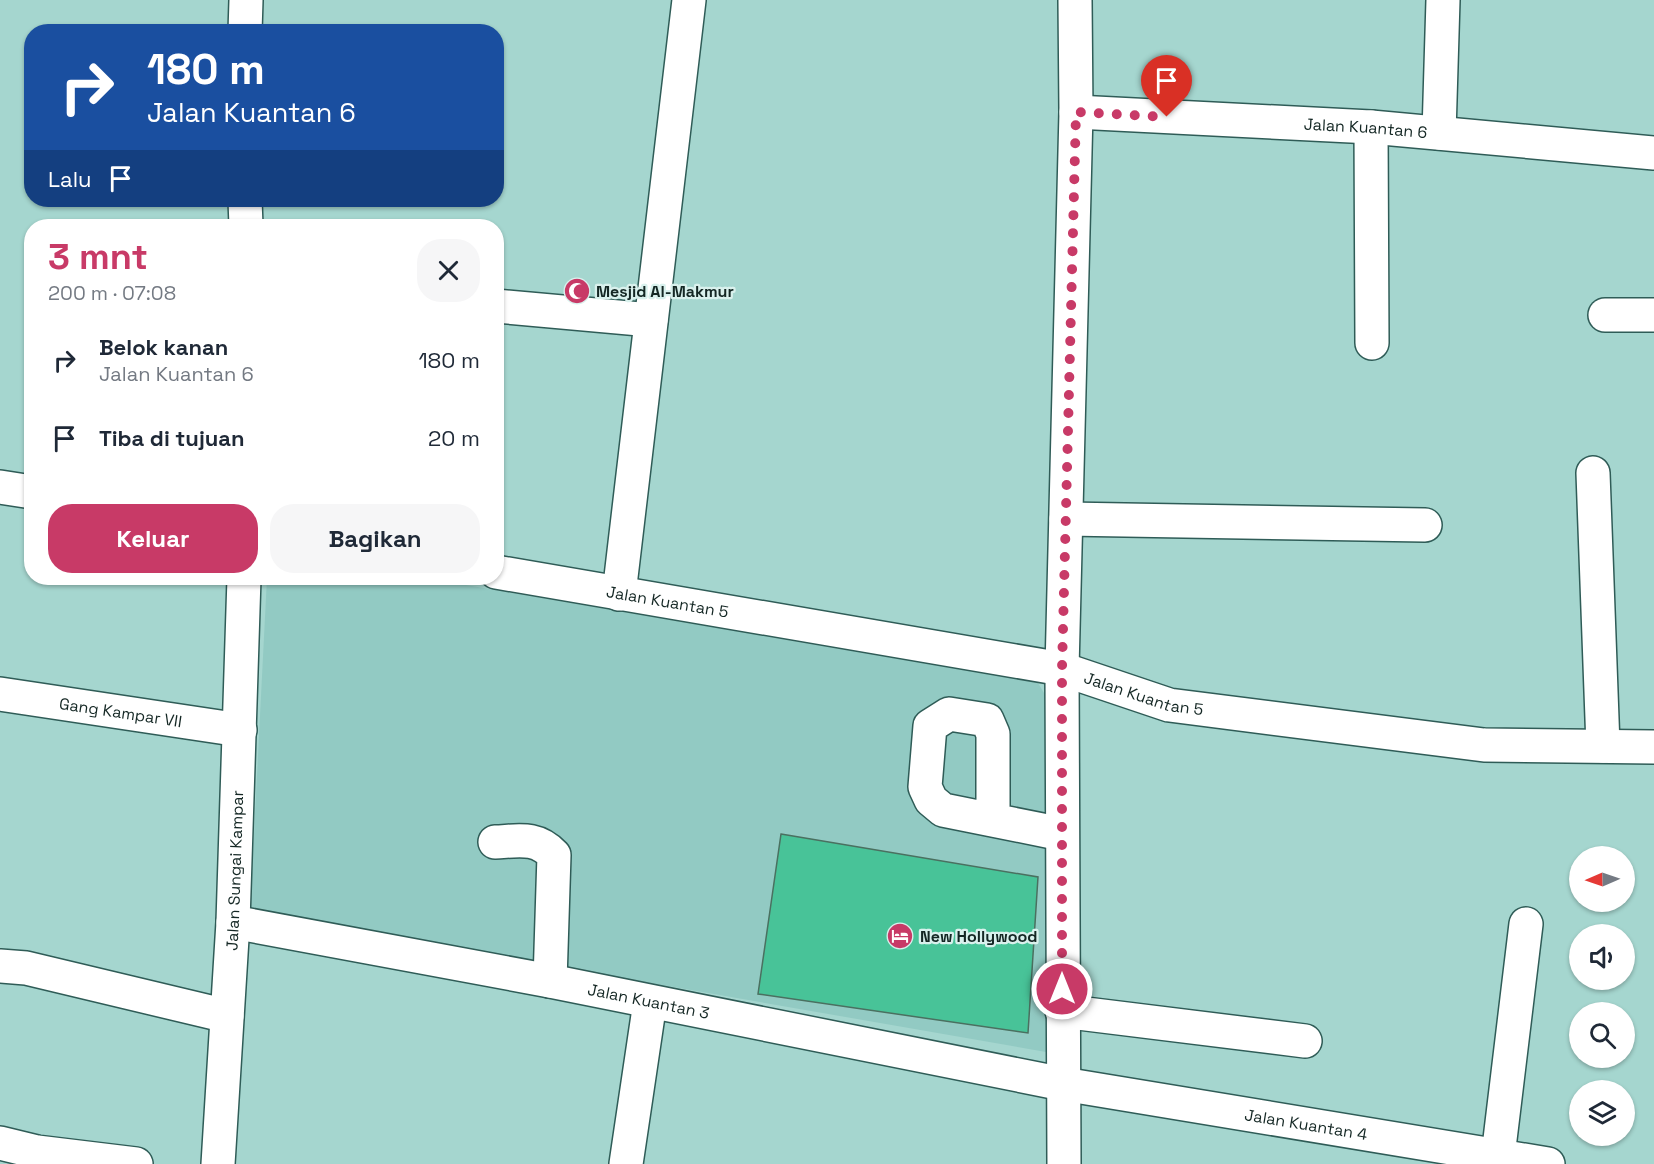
<!DOCTYPE html>
<html lang="id">
<meta charset="utf-8">
<style>
:root{--surface:#fff;--page:#f6f6f7;--text:#1f2937;--muted:#747a83;--accent:#c83a67}
body{margin:0;font-family:"Space Grotesk",sans-serif;background:var(--page);color:var(--text);height:100vh;display:flex;flex-direction:column;font-size:22px;white-space:nowrap}
*{box-sizing:border-box;margin:0}
p{font-size:20px;color:var(--muted)}
.icon{flex:none;width:33px;height:33px;fill:none;stroke:currentColor;stroke-width:2;stroke-linecap:round;stroke-linejoin:round}
.map{position:relative;flex:1;overflow:hidden}
.drawer{position:absolute;left:24px;top:219px;width:480px;height:366px;display:flex;flex-direction:column;background:var(--surface);border-radius:24px;box-shadow:0 2px 4px #0004}
.drawer>*{flex:none}
.top-card{position:absolute;left:24px;top:24px;width:480px;height:183px;border-radius:24px;box-shadow:0 2px 4px #0004;background:#1a4fa0;color:#fff;overflow:hidden}
.needle{width:39px;rotate:268deg}
.fabs{position:absolute;left:1569px;top:846px;display:grid;gap:12px}
.fabs a{display:grid;place-items:center;width:66px;height:66px;border-radius:50%;background:var(--surface);box-shadow:0 2px 4px #0004;font-size:30px}
.pin{position:absolute;display:grid;place-items:center;width:51px;height:51px;color:#fff;margin:-62px -26px;border-radius:50% 50% 50% 0;rotate:-45deg;box-shadow:0 0 6px #0007}
.pin .icon{rotate:45deg}
.me{position:absolute;width:66px;margin:-33px;rotate:0deg;stroke-linejoin:round;filter:drop-shadow(0 0 4px #0008)}
.turn{display:flex;align-items:center;gap:21px;height:126px;padding:0 24px;font-size:27px}
.turn .icon{width:78px;height:78px;stroke-width:2.5}
.turn b{display:block;font-size:42px;line-height:51px}
.then{display:flex;align-items:center;height:57px;padding:0 24px;background:#0003;gap:12px;font-size:22px}
.round{display:grid;place-items:center;flex:none;width:63px;height:63px;border-radius:24px;background:var(--page)}
.headline{display:flex;align-items:center;justify-content:space-between;height:102px;padding:0 24px}
h1{font-size:36px;font-weight:700;line-height:45px;color:var(--accent)}
.action{display:flex;gap:12px;margin-top:auto;padding:12px 24px}
.action a{flex:1;height:69px;border-radius:24px;background:var(--accent);color:#fff;font-size:24px;font-weight:700;line-height:69px;text-align:center}
.action a+a{background:var(--page);color:var(--text)}
ul{padding:0;list-style:none}
li{display:flex;align-items:center;gap:18px;height:78px;padding:0 24px}
li div{flex:1}
li b{display:block;font-size:22px}
li em{font-style:normal}
.map>svg:first-child{display:block}
.built{fill:#92cac3}
.building{fill:#48c398;stroke:#4a7060;stroke-width:1.5}
.lines{fill:none;stroke-linecap:round;stroke-linejoin:round}
.minor-casing{stroke:#2f5c57;stroke-width:36}
.minor{stroke:#fff;stroke-width:33}
.route{stroke:#c83a67;stroke-width:10;stroke-dasharray:0 18}
.labels{text-anchor:middle;dominant-baseline:central;stroke-width:4.5;stroke-linejoin:round;paint-order:stroke}
.street-label{font-size:16px;fill:#142724;stroke:#d9f1ed}
.poi-label{font-size:16px;font-weight:bold;fill:#142724;stroke:#d9f1ed;text-anchor:start}
</style>
<div class="map">
<svg width="1654" height="1164" viewBox="0 0 1654 1164">
<rect width="100%" height="100%" fill="#a5d6cf"/>
<path class="built" d="M267,578H425L1038,683L1047,698L1046,1052L250,913Z"/>
<path class="building" d="M781,834L1038,877L1028,1033L758,994Z"/>
<g class="lines">
<g class="minor-casing">
<g id="minor">
<path d="M245,32L246,0"/>
<path id="s1" d="M1076,112L1371,127L1654,153"/>
<path d="M1371,127L1372,343"/>
<path d="M1439,133L1443,0"/>
<path d="M245,200L246,226"/>
<path d="M496,306L651,320"/>
<path d="M1605,315H1654"/>
<path d="M1593,473L1603,746"/>
<path d="M0,487L32,492"/>
<path d="M1066,519L1425,525"/>
<path id="s2" d="M496,572L1062,669L1169,705L1484,745L1654,747"/>
<path d="M619,594L689,0"/>
<path id="s3" d="M0,694L240,730"/>
<path d="M993,820V734L987,720L949,714L930,726L925,787L931,800L943,810L1062,834"/>
<path d="M495,842C519,841 536,836 554,855L550,981"/>
<path id="s4" d="M233,922L550,981L1063,1084L1548,1164"/>
<path d="M0,966L26,968L227,1016"/>
<path d="M1062,1011L1305,1041"/>
<path d="M0,1143L37,1152L136,1164"/>
<path d="M1498,1156L1526,924"/>
<path id="s5" d="M218,1164L233,922L244,578"/>
<path d="M626,1164L650,1002"/>
<path d="M1064,1164L1062,669L1076,112L1075,0"/>
</g>
</g>
<use href="#minor" class="minor"/>
</g>
<g class="lines">
<path class="route" d="M1062,989V669L1076,112L1167,117"/>
</g>
<defs>
<g id="mosque-disc" transform="scale(1.35)"><circle r="9.5" fill="#c83a67" stroke="#d9f1ed"/><path d="M3.5-4.9A6 6 0 1 0 3.5 4.9A5 5 0 1 1 3.5-4.9Z" fill="#fff"/></g>
<g id="hotel-disc" transform="scale(1.35)"><circle r="9.5" fill="#c83a67" stroke="#d9f1ed"/><path d="M-6-4.5h1.5V1H6V5H4.5V3h-9V5H-6ZM-4 0a1.8 1.8 0 1 1 3.6 0ZM.5 0V-2.5h3Q6-2.5 6 0Z" fill="#fff"/></g>
</defs>
<g fill-rule="evenodd">
<use href="#mosque-disc" x="577" y="291"/>
<use href="#hotel-disc" x="900" y="936"/>
</g>
<g class="labels">
<g class="street-label">
<text stroke="none"><textPath href="#s1" startOffset="290">Jalan Kuantan 6</textPath></text>
<text stroke="none"><textPath href="#s2" startOffset="174">Jalan Kuantan 5</textPath></text>
<text stroke="none"><textPath href="#s2" startOffset="660">Jalan Kuantan 5</textPath></text>
<text stroke="none"><textPath href="#s3" startOffset="122">Gang Kampar VII</textPath></text>
<text stroke="none"><textPath href="#s5" startOffset="294">Jalan Sungai Kampar</textPath></text>
<text stroke="none"><textPath href="#s4" startOffset="423">Jalan Kuantan 3</textPath></text>
<text stroke="none"><textPath href="#s4" startOffset="1092">Jalan Kuantan 4</textPath></text>
</g>
<g class="poi-label">
<text x="596" y="291">Mesjid Al-Makmur</text>
<text x="920" y="936">New Hollywood</text>
</g>
</g>
</svg>
<div class="fabs">
<a><svg class="needle" viewBox="-14 -14 28 28"><path d="M0-13l5 13h-10z" fill="#e53935"/><path d="M0 13l5-13h-10z" fill="#747a83"/></svg></a>
<a><svg class="icon" aria-label="sound" viewBox="0 0 24 24"><path d="M4 9h4l5-4v14l-5-4H4zM17 9q2 3 0 6"/></svg></a>
<a><svg class="icon" aria-label="search" viewBox="0 0 24 24"><circle cx="10" cy="10" r="6"/><path d="M15 15l6 6"/></svg></a>
<a><svg class="icon" aria-label="layers" viewBox="0 0 24 24"><path d="M12 4l9 5-9 5-9-5zM3 14l9 5 9-5"/></svg></a>
</div>
<div class="pin" style="left:1167px;top:117px;background:#d93025"><svg class="icon" aria-label="arrive" viewBox="0 0 24 24"><path d="M6 21V4h12l-3 4 3 4H6"/></svg></div>
<svg class="me" style="left:1062px;top:989px" viewBox="-20 -20 40 40"><circle r="17" fill="#c83a67" stroke="#fff" stroke-width="3"/><path d="M0-11L8 9 0 5-8 9z" fill="#fff"/></svg>
<div class="top-card">
<div class="turn"><svg class="icon" aria-label="right" viewBox="0 0 24 24"><path d="M7 20v-9h11M14 6l5 5-5 5"/></svg><div><b>180 m</b>Jalan Kuantan 6</div></div>
<div class="then">Lalu<svg class="icon" aria-label="arrive" viewBox="0 0 24 24"><path d="M6 21V4h12l-3 4 3 4H6"/></svg></div>
</div>
<section class="drawer">
<div class="headline"><div><h1>3 mnt</h1><p>200 m · 07:08</p></div><a class="round"><svg class="icon" aria-label="close" viewBox="0 0 24 24"><path d="M6 6l12 12M18 6L6 18"/></svg></a></div>
<ul>
<li><svg class="icon" aria-label="right" viewBox="0 0 24 24"><path d="M7 20v-9h11M14 6l5 5-5 5"/></svg><div><b>Belok kanan</b><p>Jalan Kuantan 6</p></div><em>180 m</em></li>
<li><svg class="icon" aria-label="arrive" viewBox="0 0 24 24"><path d="M6 21V4h12l-3 4 3 4H6"/></svg><div><b>Tiba di tujuan</b></div><em>20 m</em></li>
</ul>
<div class="action"><a>Keluar</a><a>Bagikan</a></div>
</section>
</div>
